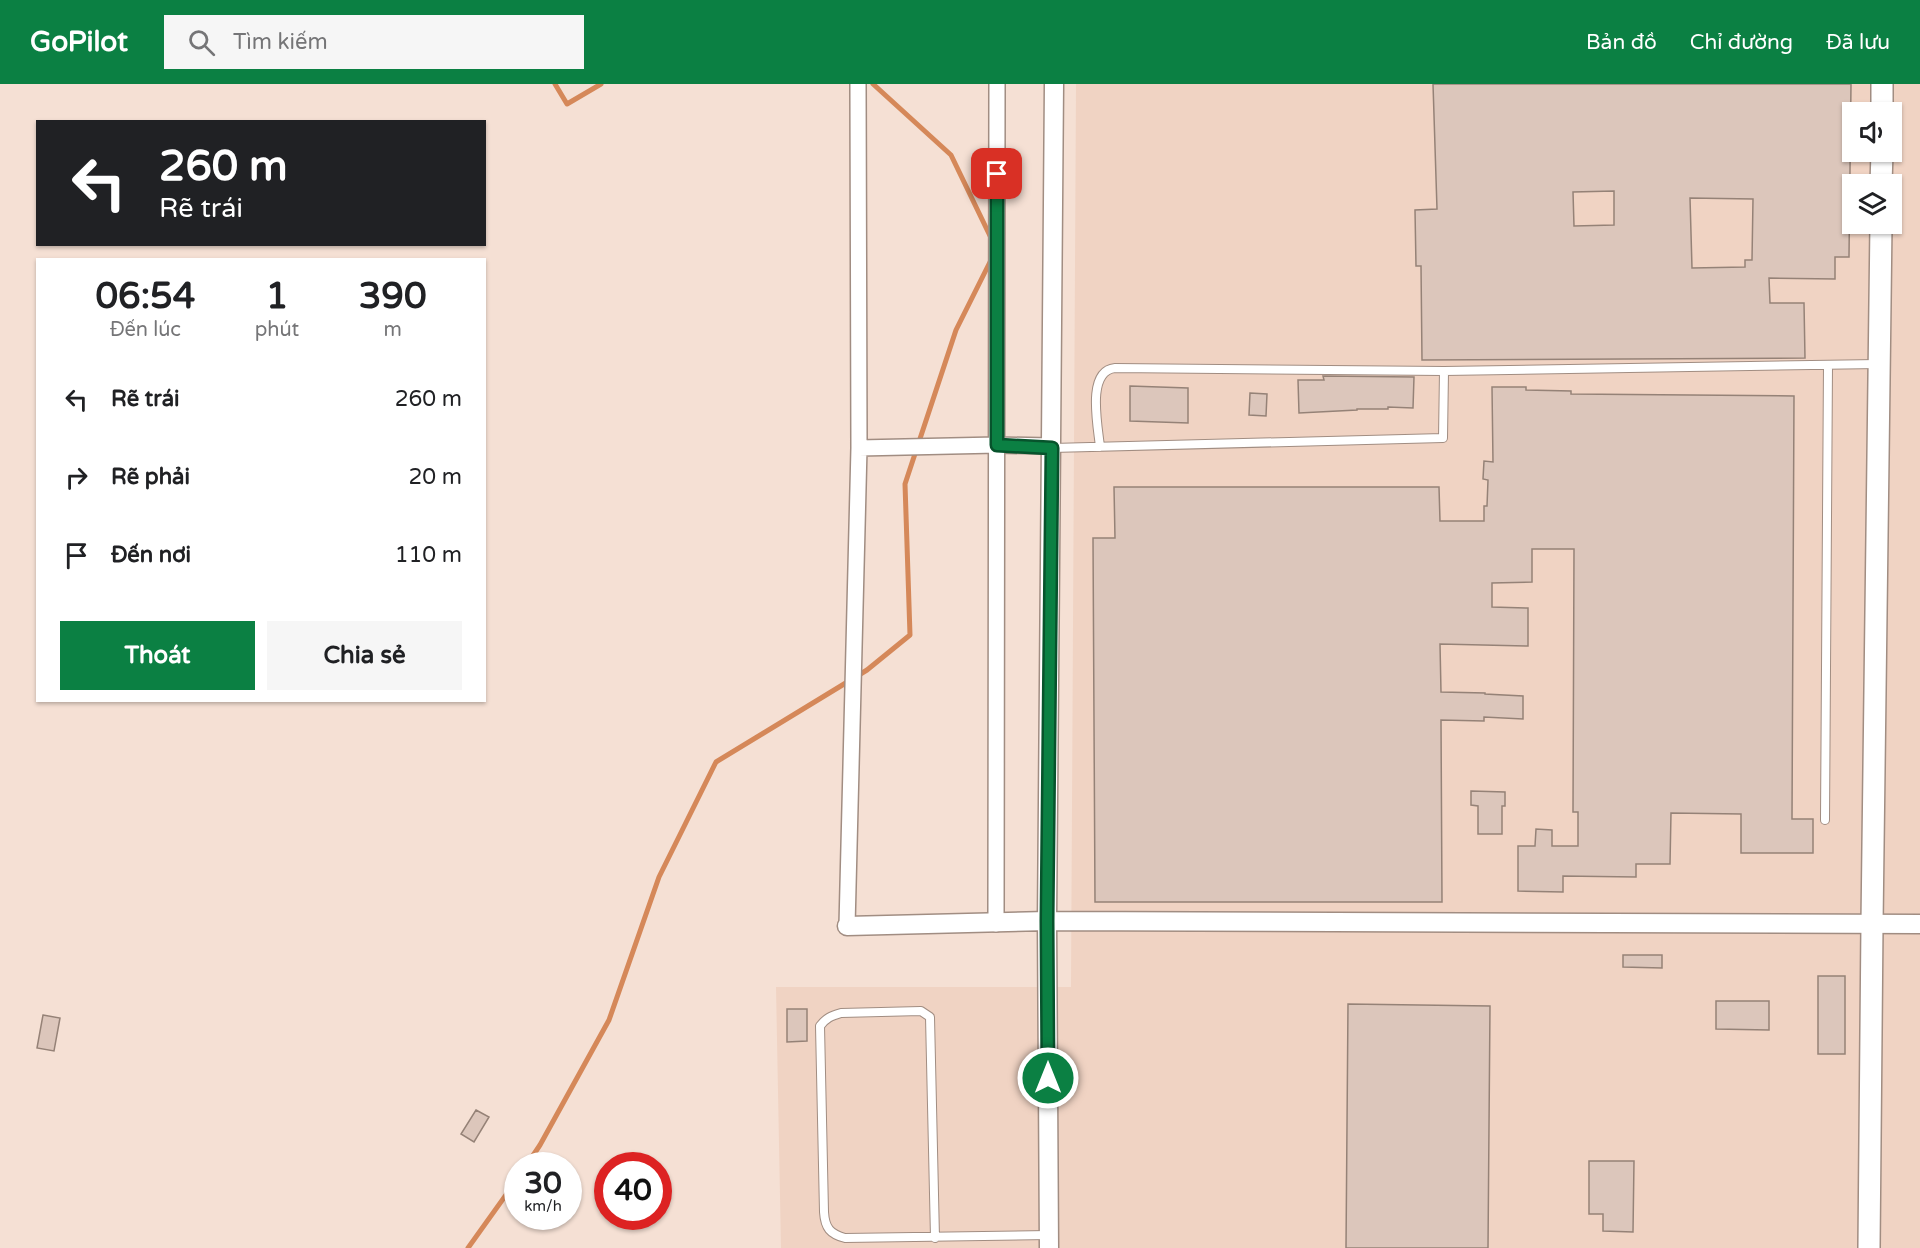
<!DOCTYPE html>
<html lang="vi">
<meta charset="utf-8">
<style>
:root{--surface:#fff;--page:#f6f6f6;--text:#202124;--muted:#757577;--accent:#0b8043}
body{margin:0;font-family:"Varela Round",sans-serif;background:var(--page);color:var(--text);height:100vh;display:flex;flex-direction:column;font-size:22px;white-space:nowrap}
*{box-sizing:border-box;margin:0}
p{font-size:20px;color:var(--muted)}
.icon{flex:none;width:33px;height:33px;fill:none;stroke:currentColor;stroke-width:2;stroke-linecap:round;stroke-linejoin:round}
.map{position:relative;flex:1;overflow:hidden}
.details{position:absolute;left:36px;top:174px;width:450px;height:444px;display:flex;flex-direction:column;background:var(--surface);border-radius:0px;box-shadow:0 2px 4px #0004}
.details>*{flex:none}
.guide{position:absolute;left:36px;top:36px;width:450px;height:126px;border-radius:0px;box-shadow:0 2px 4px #0004;background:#202124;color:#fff;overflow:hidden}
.tools{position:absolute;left:1842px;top:18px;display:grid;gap:12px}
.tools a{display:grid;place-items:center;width:60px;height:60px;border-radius:0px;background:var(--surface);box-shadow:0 2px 4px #0004;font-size:30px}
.speed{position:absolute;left:504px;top:1068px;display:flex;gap:12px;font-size:30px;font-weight:700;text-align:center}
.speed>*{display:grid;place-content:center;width:78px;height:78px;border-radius:50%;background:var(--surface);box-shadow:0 2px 4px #0004;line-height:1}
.speed small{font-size:15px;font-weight:400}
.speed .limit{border:9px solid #d22;background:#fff;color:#111}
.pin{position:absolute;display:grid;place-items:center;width:51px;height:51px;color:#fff;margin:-26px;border-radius:12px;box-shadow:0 3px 9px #0006}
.me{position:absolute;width:66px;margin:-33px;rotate:0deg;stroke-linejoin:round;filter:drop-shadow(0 0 4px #0008)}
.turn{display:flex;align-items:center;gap:21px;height:126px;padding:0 24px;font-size:27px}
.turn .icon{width:78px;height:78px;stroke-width:2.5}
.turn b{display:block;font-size:42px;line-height:51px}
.eta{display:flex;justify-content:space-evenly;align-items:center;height:102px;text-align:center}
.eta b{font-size:36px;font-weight:700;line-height:42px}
.cta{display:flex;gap:12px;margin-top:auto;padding:12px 24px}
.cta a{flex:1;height:69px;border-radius:0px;background:var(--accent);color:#fff;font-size:24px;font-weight:700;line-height:69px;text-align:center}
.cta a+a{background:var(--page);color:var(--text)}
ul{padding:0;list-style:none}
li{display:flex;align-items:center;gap:18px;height:78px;padding:0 24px}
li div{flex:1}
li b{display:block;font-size:22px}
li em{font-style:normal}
header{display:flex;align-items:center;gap:36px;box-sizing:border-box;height:84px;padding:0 30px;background:var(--accent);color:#fff}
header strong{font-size:28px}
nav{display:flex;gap:33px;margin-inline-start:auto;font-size:21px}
.search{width:420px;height:54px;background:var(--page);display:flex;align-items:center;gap:15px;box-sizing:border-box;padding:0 21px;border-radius:0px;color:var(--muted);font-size:22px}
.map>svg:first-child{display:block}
.built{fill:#f0d3c3;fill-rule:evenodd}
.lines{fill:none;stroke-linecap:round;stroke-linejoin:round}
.stream{stroke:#d58859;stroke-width:5}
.building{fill:#dcc6bb;stroke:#958277;stroke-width:1.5;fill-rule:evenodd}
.service-casing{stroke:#a18d82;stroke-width:10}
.minor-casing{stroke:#a18d82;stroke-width:18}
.tertiary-casing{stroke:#a18d82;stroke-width:21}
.secondary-casing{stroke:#a18d82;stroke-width:24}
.service{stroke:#fff;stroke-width:8}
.minor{stroke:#fff;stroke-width:15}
.tertiary{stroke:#fff;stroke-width:18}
.secondary{stroke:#fff;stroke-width:21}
.route-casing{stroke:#07532c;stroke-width:15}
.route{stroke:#0b8043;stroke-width:10}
</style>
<header>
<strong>GoPilot</strong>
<div class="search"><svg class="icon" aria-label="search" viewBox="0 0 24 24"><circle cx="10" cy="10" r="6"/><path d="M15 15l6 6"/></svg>Tìm kiếm</div>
<nav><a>Bản đồ</a><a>Chỉ đường</a><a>Đã lưu</a></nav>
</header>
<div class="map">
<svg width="1920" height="1164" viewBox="0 0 1920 1164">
<rect width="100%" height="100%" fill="#f5e0d4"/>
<path class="built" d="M1076,0H1920V1164H781L776,903H1071ZM1852,28H1892V68H1852ZM1852,100H1892V140H1852Z"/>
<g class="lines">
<path class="stream" d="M555,0L567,20L601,0
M873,0L951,71L992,156
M526,1082L540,1061L609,936L659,793L716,678L867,586L910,551L905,400L956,246L993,172
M468,1164L518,1094"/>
</g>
<path class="building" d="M1433,0H1851L1849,173H1835V195L1769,194L1770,219H1804L1805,274L1422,276L1421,182H1416L1415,126L1437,125ZM1614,107V141L1574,142L1573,108ZM1690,114L1753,115L1752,176H1745V183L1692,184Z
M1323,292L1414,293L1413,324L1388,323V325H1357V326L1299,329L1298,296H1324Z
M1130,302L1188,304V339L1130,337Z
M1492,303H1526V306L1571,307V310L1794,312L1792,735H1813V769H1741V730L1671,729L1670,780H1636V793L1563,792V808L1518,807V762H1535L1536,745L1552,746V762H1578V728H1573L1574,465H1532V498L1492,499V523L1528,524V562L1440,560L1441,608L1485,609V610L1523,612V635L1484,633V637L1441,636L1442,818H1095L1093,454H1115L1114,403H1439L1440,437H1484V422H1487L1488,396L1483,395L1484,377L1493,378Z
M1250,309L1267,310L1266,332L1249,331Z
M1471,707L1505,708V722H1502V750H1478V722L1471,721Z
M1623,871H1662V884L1623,883Z
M1818,892H1845V970H1818Z
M1716,917H1769V946L1716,945Z
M1348,920L1490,922L1488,1164H1346Z
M787,925H807V957L787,958Z
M43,931L60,934L54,967L37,964Z
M476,1026L489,1033L474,1058L461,1050Z
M1589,1077H1634L1633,1148L1603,1147V1130H1589Z"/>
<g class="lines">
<g class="service-casing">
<path id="service" d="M1100,363C1098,342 1086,287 1115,284L1444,287L1878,280
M1052,364L1443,354L1444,287
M1825,736L1828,281
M935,1154L930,933L921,927L841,929C831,932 826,934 820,942L824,1128C825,1144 830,1150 845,1154L1049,1151"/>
</g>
<g class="minor-casing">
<path id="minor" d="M859,364L997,361L1051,362
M996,840L997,0
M847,842L859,364L858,0"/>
</g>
<g class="tertiary-casing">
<path id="tertiary" d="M847,842L1047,837L1920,840
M1049,1164L1047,837L1054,0"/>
</g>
<g class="secondary-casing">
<path id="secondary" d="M1882,28V0
M1881,100L1882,68
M1869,1164L1872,840L1881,140"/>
</g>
<use href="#service" class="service"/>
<use href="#minor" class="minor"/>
<use href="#tertiary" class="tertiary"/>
<use href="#secondary" class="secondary"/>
</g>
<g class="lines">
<g class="route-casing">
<path id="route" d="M997,90V361L1052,364L1047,837L1048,994"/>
</g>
<use href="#route" class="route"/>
</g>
</svg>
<div class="tools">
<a><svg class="icon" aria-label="sound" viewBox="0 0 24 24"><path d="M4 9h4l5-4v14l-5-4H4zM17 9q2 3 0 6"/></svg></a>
<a><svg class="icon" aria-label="layers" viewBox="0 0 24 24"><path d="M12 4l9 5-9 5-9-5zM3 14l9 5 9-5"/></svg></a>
</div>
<div class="speed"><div>30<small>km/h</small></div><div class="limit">40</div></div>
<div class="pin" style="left:997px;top:90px;background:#d93025"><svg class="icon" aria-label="arrive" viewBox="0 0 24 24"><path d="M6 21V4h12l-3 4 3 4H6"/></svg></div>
<svg class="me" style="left:1048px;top:994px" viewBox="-20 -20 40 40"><circle r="17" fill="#0b8043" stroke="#fff" stroke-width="3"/><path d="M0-11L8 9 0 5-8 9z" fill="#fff"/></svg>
<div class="guide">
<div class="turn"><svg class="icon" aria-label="left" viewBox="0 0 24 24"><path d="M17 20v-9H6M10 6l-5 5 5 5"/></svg><div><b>260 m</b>Rẽ trái</div></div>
</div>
<section class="details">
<div class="eta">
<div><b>06:54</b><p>Đến lúc</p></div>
<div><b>1</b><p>phút</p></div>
<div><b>390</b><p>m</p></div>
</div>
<ul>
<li><svg class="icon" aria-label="left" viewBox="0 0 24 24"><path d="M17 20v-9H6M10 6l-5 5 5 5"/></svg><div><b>Rẽ trái</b></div><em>260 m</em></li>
<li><svg class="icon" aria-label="right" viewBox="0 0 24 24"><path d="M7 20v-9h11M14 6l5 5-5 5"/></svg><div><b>Rẽ phải</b></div><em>20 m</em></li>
<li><svg class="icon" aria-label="arrive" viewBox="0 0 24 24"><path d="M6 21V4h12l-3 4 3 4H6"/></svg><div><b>Đến nơi</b></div><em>110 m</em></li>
</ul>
<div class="cta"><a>Thoát</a><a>Chia sẻ</a></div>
</section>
</div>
